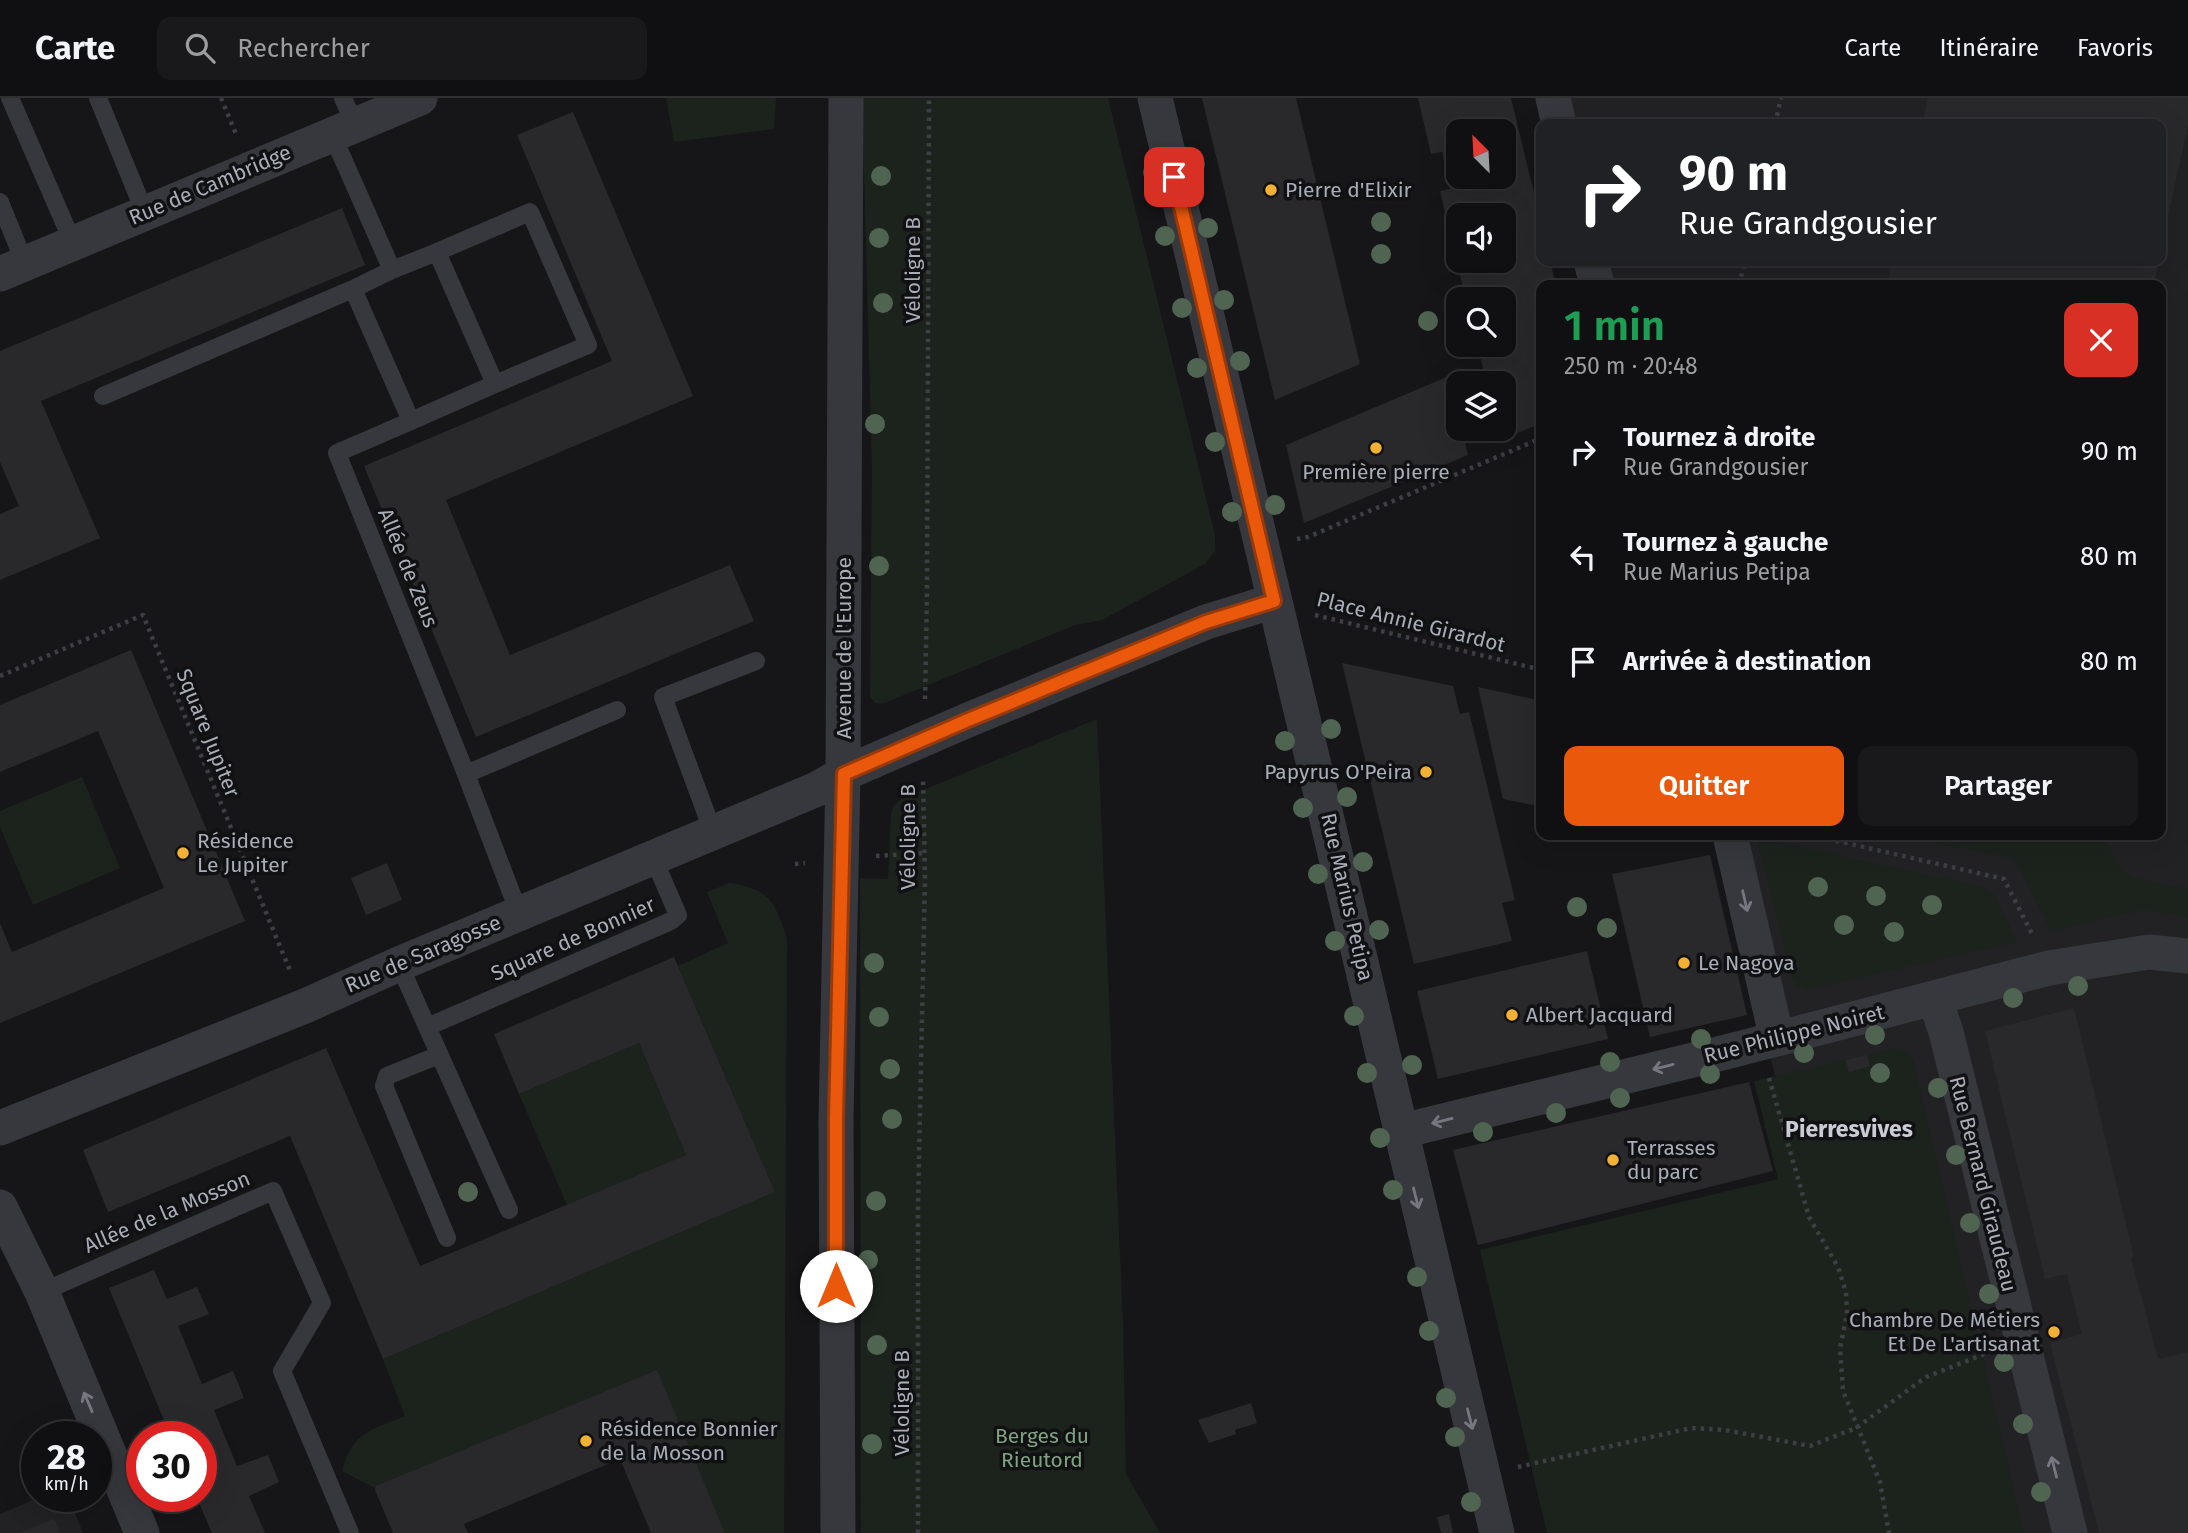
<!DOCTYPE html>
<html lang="fr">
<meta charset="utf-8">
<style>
:root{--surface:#101012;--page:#19191b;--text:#f1f3f6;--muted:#9c9d9f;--line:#303032;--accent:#ea580c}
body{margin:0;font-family:"Fira Sans",sans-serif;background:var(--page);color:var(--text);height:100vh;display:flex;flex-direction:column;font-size:26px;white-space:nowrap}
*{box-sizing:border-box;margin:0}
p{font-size:23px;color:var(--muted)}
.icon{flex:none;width:38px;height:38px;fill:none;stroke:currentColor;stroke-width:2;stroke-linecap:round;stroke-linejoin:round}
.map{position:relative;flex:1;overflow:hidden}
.drawer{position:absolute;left:1536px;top:182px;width:630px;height:560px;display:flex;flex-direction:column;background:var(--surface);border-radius:14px;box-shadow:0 7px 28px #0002,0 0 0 2px var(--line)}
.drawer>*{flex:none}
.hud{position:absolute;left:1536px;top:21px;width:630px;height:147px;border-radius:14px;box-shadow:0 7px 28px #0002,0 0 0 2px var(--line);background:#202124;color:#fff;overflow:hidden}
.needle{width:46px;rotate:336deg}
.buttons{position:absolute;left:1446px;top:21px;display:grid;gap:14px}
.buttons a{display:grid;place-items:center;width:70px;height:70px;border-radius:14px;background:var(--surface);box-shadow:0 7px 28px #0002,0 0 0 2px var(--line);font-size:35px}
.speed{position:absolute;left:21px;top:1323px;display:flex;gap:14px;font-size:35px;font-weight:700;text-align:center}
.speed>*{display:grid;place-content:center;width:91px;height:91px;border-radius:50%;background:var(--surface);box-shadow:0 7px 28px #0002,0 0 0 2px var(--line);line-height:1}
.speed small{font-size:18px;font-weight:400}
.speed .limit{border:10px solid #d22;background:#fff;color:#111}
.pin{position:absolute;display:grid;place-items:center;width:60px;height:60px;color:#fff;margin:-30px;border-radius:14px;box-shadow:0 4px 10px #0006}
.me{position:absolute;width:77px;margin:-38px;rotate:0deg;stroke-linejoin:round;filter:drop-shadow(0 0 5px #0008)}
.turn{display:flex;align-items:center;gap:24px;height:147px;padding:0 28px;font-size:32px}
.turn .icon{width:91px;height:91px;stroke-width:2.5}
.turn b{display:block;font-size:49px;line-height:60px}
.round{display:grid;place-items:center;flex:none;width:74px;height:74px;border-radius:14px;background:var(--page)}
.head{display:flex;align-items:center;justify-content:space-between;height:119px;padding:0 28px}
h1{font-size:42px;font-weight:600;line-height:52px;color:#1e9e55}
.primary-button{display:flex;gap:14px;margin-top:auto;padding:14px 28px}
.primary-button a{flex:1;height:80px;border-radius:14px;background:var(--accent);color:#fff;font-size:28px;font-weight:600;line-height:80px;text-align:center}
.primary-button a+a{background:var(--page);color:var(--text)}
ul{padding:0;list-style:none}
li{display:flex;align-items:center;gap:21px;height:105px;padding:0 28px}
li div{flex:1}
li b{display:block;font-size:26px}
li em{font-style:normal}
header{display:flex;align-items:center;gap:42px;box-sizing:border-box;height:98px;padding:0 35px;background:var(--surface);border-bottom:2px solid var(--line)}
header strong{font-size:33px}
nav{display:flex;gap:38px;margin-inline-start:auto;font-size:24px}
.search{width:490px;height:63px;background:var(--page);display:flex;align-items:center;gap:18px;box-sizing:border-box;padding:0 24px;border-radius:14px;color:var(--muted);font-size:26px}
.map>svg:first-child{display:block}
.built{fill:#222225}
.green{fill:#1c231d}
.building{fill:#29292c;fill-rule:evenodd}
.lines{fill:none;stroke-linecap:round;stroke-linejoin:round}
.path{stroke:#3d3f44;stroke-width:4.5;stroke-dasharray:3.5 5;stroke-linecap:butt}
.service{stroke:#37383d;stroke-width:18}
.minor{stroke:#37383d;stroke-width:35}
.tree{fill:#506452}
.oneway{stroke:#757881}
.route-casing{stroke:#983908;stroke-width:18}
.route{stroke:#ea580c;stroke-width:12}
.poi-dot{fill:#f2b134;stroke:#111113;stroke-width:2.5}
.labels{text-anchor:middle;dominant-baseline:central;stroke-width:7;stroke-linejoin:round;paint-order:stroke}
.street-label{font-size:21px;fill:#a8adb8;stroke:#111113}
.poi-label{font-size:21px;fill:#a8adb8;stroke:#111113;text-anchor:start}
.park-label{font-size:21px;fill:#7fa381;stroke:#111113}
.neighbourhood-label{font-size:23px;font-weight:bold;fill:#c9ccd4;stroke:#111113}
</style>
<header>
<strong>Carte</strong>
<div class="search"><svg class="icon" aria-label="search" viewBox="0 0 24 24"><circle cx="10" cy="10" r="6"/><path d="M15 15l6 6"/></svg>Rechercher</div>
<nav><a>Carte</a><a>Itinéraire</a><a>Favoris</a></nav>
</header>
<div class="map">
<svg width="2188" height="1435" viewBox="0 0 2188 1435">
<rect width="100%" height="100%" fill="#161618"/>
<path class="built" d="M1536,0H2188V1435H1887L1716,737H2161V187H1582L1576,163H2161V26H1543Z
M43,1398H68L83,1435H0V1416Z"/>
<path class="green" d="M666,0H776L774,31L674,44Z
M862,0H1108L1215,437V453L1205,466L1102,522L1075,527L882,606L875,605L870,599L872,370Z
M1097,621L1123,1227L1126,1376L1160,1435H861L860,780L888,781L891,716L894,707L901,701Z
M82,679L120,770L33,807L0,729V713Z
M1896,737H2017L2037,741L2039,737H2103L2122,773L2133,779L2188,791V819L2143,812L2051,833L2014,760Z
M1757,740L1985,789L1996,799L2017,844L1806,892L1796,887L1791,878Z
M730,785C770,791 776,805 787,841L784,1435H725L656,1273L375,1390L342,1373C353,1333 370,1333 405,1318L383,1261L775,1094L678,868L728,845L707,794Z
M639,945L686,1057L567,1107L519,996Z
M1895,950L1904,952L1913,961L2024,1435H1547L1480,1152L1778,1081L1754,983L1846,962L1849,974L1870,968L1867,957Z"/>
<path class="building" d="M1202,0H1296L1360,266L1275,302Z
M1418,0H1511L1542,128V163H1550L1556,187H1542V325L1510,338L1508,326L1503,328V285H1487L1477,247H1503V201H1466L1449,135L1458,132V163H1503V117H1458V120L1447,123L1440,93L1450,91L1442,54L1431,56ZM1458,33H1503V79H1458Z
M1928,0H2188V28L2162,145L2161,26H1922Z
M573,14L693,298L446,402L510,557L730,467L754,523L476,639L364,368L612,263L517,37Z
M342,110L365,167L41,303L100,440L0,482V416L19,408L0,364V253Z
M1892,163H2159L2153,187H1887Z
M1449,278L1458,314V331H1462L1468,357L1304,425L1286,347Z
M131,552L245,823L0,925V825L12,854L164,790L98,633L0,674V607Z
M1342,565L1453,588L1460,616L1469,614L1515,802L1502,805L1512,843L1414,866Z
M1478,589L1542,603V709L1503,701Z
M1710,757L1747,917L1650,939L1612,776Z
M387,765L402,802L366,817L351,780Z
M1587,853L1608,941L1438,981L1417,893Z
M674,859L775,1094L383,1261L290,1038L108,1114L83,1052L326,950L420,1168L686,1057L639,945L519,996L494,936Z
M2074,910L2134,1159L2131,1160L2158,1261L2188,1254V1435H2099L2050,1245L2082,1236L2067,1176L2045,1181L1985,933Z
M1867,957L1870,968L1849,974L1846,962Z
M1749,984L1773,1073L1478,1147L1453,1052Z
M154,1172L167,1201L197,1189L209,1216L178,1228L202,1286L233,1273L244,1300L214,1312L237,1368L268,1357L279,1384L249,1398L265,1435H212L196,1398H201V1339H171L109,1190Z
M657,1272L725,1435H651L620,1361L464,1426L468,1435H393L375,1392L376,1388Z
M1251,1305L1257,1325L1235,1332L1236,1336L1209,1345L1198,1322Z
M1449,1416L1453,1435H1441L1437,1419Z
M54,1421L60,1435H19Z"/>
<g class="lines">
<path class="path" d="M221,0L236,36
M1775,26L1781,0
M1739,187L1745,163
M1297,441L1308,439L1542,340
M1315,517L1542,572
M0,578L143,517L291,875
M925,601L927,493L929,0
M1811,737L2004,781L2033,838
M876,758L924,755
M795,766L805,765
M1769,980L1809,1119L1838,1169L1846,1194L1847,1216L1840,1250L1843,1293L1880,1384L1889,1435
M1518,1369L1691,1330L1725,1332L1810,1348L1856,1330L1926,1279L1982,1257L1987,1251
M918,1435V1108L925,780L923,680"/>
<path class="service" d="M10,0L73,145
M98,0L145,115
M343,0L355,27
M332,36L392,172L353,191L411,323L495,286L437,154L392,172
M0,104L25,166
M437,154L530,114L588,247L495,286
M103,298L353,191
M411,323L337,355L466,676L519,815
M466,676L617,612
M713,734L663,599L756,563
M399,866L509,1112
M427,929L671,823L678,817L653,759
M439,957L387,978L384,988L447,1140
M42,1194L273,1093L322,1205L282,1273L350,1435"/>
<path class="minor" d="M1155,0L1497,1435
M1553,0L1559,26
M1591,163L1597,187
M0,176L420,0
M1730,737L1777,941
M1935,901L1946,934L2070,1435
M0,1030L305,908L399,866L817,691L843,676L968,622L1206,524L1274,503
M1402,1033L1734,952L2049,870L2149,854L2188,858
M0,1109L42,1194L142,1435
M838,1435L836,1021L843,676L846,0"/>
</g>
<g class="tree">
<circle cx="1195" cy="66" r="10"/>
<circle cx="1153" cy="74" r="10"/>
<circle cx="881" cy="78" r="10"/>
<circle cx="1381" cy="124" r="10"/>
<circle cx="1208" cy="130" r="10"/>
<circle cx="1165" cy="138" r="10"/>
<circle cx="879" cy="140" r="10"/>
<circle cx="1381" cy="156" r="10"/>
<circle cx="1224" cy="202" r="10"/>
<circle cx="883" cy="205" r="10"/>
<circle cx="1182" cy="210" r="10"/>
<circle cx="1428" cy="223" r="10"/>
<circle cx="1240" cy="263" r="10"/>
<circle cx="1197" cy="270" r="10"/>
<circle cx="875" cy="326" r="10"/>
<circle cx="1215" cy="344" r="10"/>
<circle cx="1275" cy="407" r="10"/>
<circle cx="1232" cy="414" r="10"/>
<circle cx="879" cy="468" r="10"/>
<circle cx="1331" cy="631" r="10"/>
<circle cx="1285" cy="643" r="10"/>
<circle cx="1347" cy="699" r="10"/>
<circle cx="1303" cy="710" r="10"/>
<circle cx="1363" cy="764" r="10"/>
<circle cx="1318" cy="776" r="10"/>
<circle cx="1818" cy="789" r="10"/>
<circle cx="1876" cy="798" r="10"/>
<circle cx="1932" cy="807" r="10"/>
<circle cx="1577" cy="809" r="10"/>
<circle cx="1844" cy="827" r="10"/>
<circle cx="1607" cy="830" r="10"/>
<circle cx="1379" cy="832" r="10"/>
<circle cx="1894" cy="834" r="10"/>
<circle cx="1335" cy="843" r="10"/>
<circle cx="874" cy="865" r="10"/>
<circle cx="2078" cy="888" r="10"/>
<circle cx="2013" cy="900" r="10"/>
<circle cx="1354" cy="918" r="10"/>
<circle cx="879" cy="919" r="10"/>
<circle cx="1875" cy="937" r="10"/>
<circle cx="1701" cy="941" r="10"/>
<circle cx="1804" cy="955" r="10"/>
<circle cx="1610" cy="964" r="10"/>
<circle cx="1412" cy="967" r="10"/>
<circle cx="890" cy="971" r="10"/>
<circle cx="1367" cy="975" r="10"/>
<circle cx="1880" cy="975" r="10"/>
<circle cx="1710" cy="976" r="10"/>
<circle cx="1938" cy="990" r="10"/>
<circle cx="1620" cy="1000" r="10"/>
<circle cx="1556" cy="1015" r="10"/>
<circle cx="892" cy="1021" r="10"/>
<circle cx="1483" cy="1034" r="10"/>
<circle cx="1380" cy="1040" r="10"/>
<circle cx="1956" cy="1057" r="10"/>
<circle cx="1393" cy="1092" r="10"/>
<circle cx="468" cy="1094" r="10"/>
<circle cx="876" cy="1103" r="10"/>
<circle cx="1970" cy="1125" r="10"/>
<circle cx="868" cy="1162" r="10"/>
<circle cx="1417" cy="1179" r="10"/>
<circle cx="1989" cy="1196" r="10"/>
<circle cx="1429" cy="1233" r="10"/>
<circle cx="877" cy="1247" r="10"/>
<circle cx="2004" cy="1264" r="10"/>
<circle cx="1446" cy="1300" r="10"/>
<circle cx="2023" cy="1326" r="10"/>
<circle cx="1455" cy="1339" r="10"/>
<circle cx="872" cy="1346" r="10"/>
<circle cx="2041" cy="1394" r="10"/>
<circle cx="1471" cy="1404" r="10"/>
</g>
<defs><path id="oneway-shaft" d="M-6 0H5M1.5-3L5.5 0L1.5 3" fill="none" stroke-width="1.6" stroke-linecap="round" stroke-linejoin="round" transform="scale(1.75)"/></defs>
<g class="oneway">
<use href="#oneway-shaft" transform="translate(1745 803) rotate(77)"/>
<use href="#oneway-shaft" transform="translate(1663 969) rotate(166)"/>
<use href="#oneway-shaft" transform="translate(1442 1023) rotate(166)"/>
<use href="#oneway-shaft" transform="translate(1416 1100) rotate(76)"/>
<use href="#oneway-shaft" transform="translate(88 1304) rotate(-113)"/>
<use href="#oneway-shaft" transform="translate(1470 1321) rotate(76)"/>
<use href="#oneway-shaft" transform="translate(2054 1369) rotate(-104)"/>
</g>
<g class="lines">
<g class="route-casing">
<path id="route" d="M836,1188V1021L844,676L968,622L1206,524L1274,503L1174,79"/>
</g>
<use href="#route" class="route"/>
</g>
<g class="poi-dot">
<circle cx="1271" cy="92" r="7"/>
<circle cx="1376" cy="350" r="7"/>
<circle cx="1426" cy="674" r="7"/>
<circle cx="183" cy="755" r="7"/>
<circle cx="1684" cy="865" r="7"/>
<circle cx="1512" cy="917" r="7"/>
<circle cx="1613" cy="1062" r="7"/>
<circle cx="2054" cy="1234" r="7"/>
<circle cx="586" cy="1343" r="7"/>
</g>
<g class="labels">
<g class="street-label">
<text transform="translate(210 87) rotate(-23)">Rue de Cambridge</text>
<text transform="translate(913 172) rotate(-90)">Véloligne B</text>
<text transform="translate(408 470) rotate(68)">Allée de Zeus</text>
<text transform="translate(1411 524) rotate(14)">Place Annie Girardot</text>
<text transform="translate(844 550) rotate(-90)">Avenue de l'Europe</text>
<text transform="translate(208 635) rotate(68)">Square Jupiter</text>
<text transform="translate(908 739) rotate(-90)">Véloligne B</text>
<text transform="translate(1347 799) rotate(77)">Rue Marius Petipa</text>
<text transform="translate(573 841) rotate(-24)">Square de Bonnier</text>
<text transform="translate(423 856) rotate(-23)">Rue de Saragosse</text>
<text transform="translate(1794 936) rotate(-14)">Rue Philippe Noiret</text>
<text transform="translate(1983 1086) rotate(76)">Rue Bernard Giraudeau</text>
<text transform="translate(167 1114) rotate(-23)">Allée de la Mosson</text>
<text transform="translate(902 1305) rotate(-90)">Véloligne B</text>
</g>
<g class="poi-label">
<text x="1285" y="92">Pierre d'Elixir</text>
<text x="1376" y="374" text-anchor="middle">Première pierre</text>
<text x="1412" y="674" text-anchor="end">Papyrus O'Peira</text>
<text x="197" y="743">Résidence<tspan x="197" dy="24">Le Jupiter</tspan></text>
<text x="1698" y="865">Le Nagoya</text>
<text x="1526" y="917">Albert Jacquard</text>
<text x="1627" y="1050">Terrasses<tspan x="1627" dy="24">du parc</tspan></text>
<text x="2040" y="1222" text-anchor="end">Chambre De Métiers<tspan x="2040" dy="24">Et De L'artisanat</tspan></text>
<text x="600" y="1331">Résidence Bonnier<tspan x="600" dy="24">de la Mosson</tspan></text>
</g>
<g class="park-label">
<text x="1042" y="1338">Berges du<tspan x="1042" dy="24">Rieutord</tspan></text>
</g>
<g class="neighbourhood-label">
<text x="1849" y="1031">Pierresvives</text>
</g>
</g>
</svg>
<div class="buttons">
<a><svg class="needle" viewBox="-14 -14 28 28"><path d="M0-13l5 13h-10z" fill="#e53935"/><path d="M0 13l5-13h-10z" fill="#9c9d9f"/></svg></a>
<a><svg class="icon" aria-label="sound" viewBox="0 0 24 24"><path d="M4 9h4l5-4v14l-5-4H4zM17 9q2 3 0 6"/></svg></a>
<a><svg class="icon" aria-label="search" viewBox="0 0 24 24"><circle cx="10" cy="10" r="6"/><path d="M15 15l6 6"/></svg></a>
<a><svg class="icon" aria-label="layers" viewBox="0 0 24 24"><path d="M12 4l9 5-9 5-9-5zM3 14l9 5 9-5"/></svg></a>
</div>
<div class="speed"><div>28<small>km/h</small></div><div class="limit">30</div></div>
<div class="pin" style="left:1174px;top:79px;background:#d93025"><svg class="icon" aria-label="arrive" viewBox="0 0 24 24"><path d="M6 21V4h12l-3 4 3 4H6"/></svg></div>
<svg class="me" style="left:836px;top:1188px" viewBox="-20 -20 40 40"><circle r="19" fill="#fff"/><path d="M0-13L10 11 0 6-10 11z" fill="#ea580c"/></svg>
<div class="hud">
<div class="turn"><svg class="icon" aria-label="right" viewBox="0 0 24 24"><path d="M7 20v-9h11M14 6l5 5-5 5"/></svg><div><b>90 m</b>Rue Grandgousier</div></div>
</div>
<section class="drawer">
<div class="head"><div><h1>1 min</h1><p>250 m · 20:48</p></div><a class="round" style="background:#d93025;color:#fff"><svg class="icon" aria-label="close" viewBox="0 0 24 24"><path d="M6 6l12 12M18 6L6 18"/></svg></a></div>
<ul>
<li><svg class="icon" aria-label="right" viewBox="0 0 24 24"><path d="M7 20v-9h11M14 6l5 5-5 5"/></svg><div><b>Tournez à droite</b><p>Rue Grandgousier</p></div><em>90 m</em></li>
<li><svg class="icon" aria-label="left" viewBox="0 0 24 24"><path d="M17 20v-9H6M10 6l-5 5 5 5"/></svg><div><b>Tournez à gauche</b><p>Rue Marius Petipa</p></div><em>80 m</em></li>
<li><svg class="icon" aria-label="arrive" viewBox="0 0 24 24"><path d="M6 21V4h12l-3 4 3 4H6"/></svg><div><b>Arrivée à destination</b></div><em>80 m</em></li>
</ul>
<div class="primary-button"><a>Quitter</a><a>Partager</a></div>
</section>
</div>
